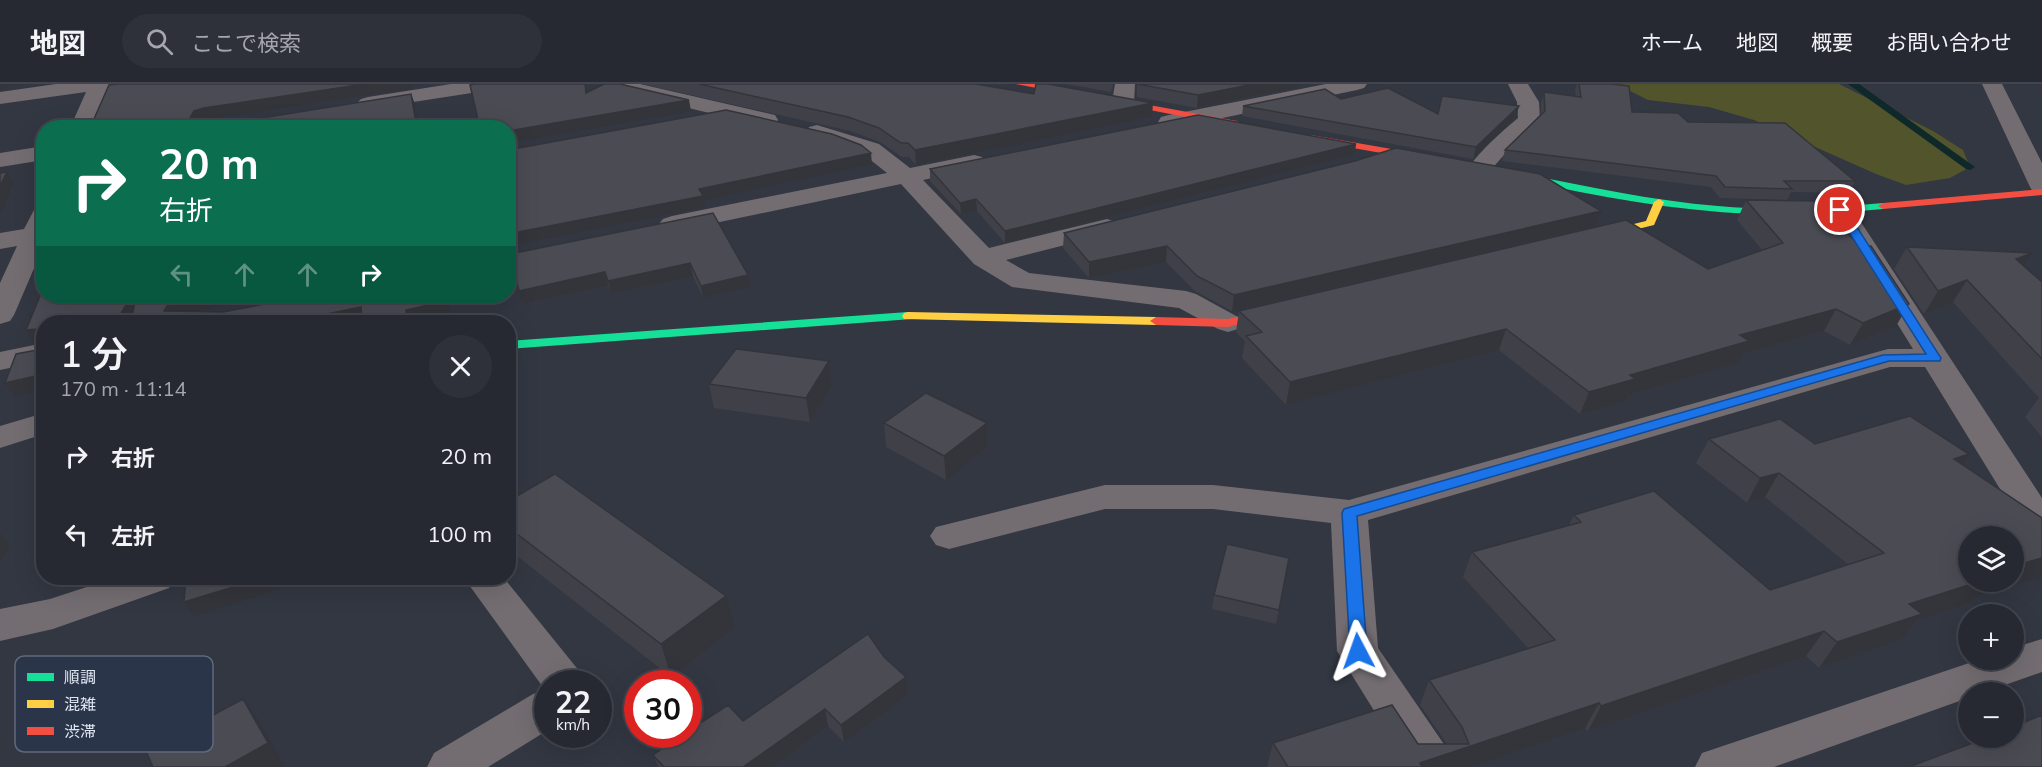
<!DOCTYPE html>
<html lang="ja">
<meta charset="utf-8">
<style>
:root{--surface:#262932;--page:#2e313a;--text:#f1f3f6;--muted:#a4a6ac;--line:#42454d}
body{margin:0;font-family:Mulish,"Noto Sans JP",sans-serif;background:var(--page);color:var(--text);height:100vh;display:flex;flex-direction:column;font-size:22px;white-space:nowrap}
*{box-sizing:border-box;margin:0}
p{font-size:20px;color:var(--muted)}
.icon{flex:none;width:33px;height:33px;fill:none;stroke:currentColor;stroke-width:2;stroke-linecap:round;stroke-linejoin:round}
.map{position:relative;flex:1;overflow:hidden}
.side{position:absolute;left:36px;top:231px;width:480px;height:270px;display:flex;flex-direction:column;background:var(--surface);border-radius:24px;box-shadow:0 6px 24px #0002,0 0 0 2px var(--line)}
.side>*{flex:none}
.top-card{position:absolute;left:36px;top:36px;width:480px;height:183px;border-radius:24px;box-shadow:0 6px 24px #0002,0 0 0 2px var(--line);background:#0b6e4f;color:#fff;overflow:hidden}
.buttons{position:absolute;left:1958px;top:442px;display:grid;gap:12px}
.buttons a{display:grid;place-items:center;width:66px;height:66px;border-radius:50%;background:var(--surface);box-shadow:0 6px 24px #0002,0 0 0 2px var(--line);font-size:30px}
.speed{position:absolute;left:534px;top:586px;display:flex;gap:12px;font-size:30px;font-weight:700;text-align:center}
.speed>*{display:grid;place-content:center;width:78px;height:78px;border-radius:50%;background:var(--surface);box-shadow:0 6px 24px #0002,0 0 0 2px var(--line);line-height:1}
.speed small{font-size:15px;font-weight:400}
.speed .limit{border:9px solid #d22;background:#fff;color:#111}
.pin{position:absolute;display:grid;place-items:center;width:51px;height:51px;color:#fff;margin:-26px;border:3px solid #fff;border-radius:50%;box-shadow:0 2px 6px #0007}
.me{position:absolute;width:66px;margin:-33px;rotate:356deg;stroke-linejoin:round;filter:drop-shadow(0 0 4px #0008)}
.turn{display:flex;align-items:center;gap:21px;height:126px;padding:0 24px;font-size:27px}
.turn .icon{width:78px;height:78px;stroke-width:2.5}
.turn b{display:block;font-size:42px;line-height:51px}
.lanes{display:flex;align-items:center;height:57px;padding:0 24px;background:#0003;justify-content:center;gap:30px;direction:ltr}
.lanes .off{opacity:.35}
.round{display:grid;place-items:center;flex:none;width:63px;height:63px;border-radius:32px;background:var(--page)}
.head{display:flex;align-items:center;justify-content:space-between;height:102px;padding:0 24px}
h1{font-size:36px;font-weight:600;line-height:45px}
ul{padding:0;list-style:none}
li{display:flex;align-items:center;gap:18px;height:78px;padding:0 24px}
li div{flex:1}
li b{display:block;font-size:22px}
li em{font-style:normal}
header{display:flex;align-items:center;gap:36px;box-sizing:border-box;height:84px;padding:0 30px;background:var(--surface);border-bottom:2px solid var(--line)}
header strong{font-size:28px}
nav{display:flex;gap:33px;margin-inline-start:auto;font-size:21px}
.search{width:420px;height:54px;background:var(--page);display:flex;align-items:center;gap:15px;box-sizing:border-box;padding:0 21px;border-radius:33px;color:var(--muted);font-size:22px}
.map>svg:first-child{display:block}
.green{fill:#52552b}
.lines{fill:none;stroke-linecap:round;stroke-linejoin:round}
.stream{fill:#0f282a;fill-rule:evenodd}
.street{fill:#736d71;fill-rule:evenodd}
.fast{fill:#16e098;fill-rule:evenodd}
.slow{fill:#ffcf43;fill-rule:evenodd}
.jam{fill:#f24e42;fill-rule:evenodd}
.wall{fill:#404048}
.shaded-wall{fill:#34343b}
.building{fill:#4b4b54;stroke:#34343b;stroke-width:1.5}
.route{fill:#1a73e8;stroke:#114b97;stroke-width:1.5}
.key{fill:#2b3549;stroke:#616a7c;stroke-width:1.5}
.key-label{font-size:16px;fill:#e0e7f4}
</style>
<header>
<strong>地図</strong>
<div class="search"><svg class="icon" aria-label="search" viewBox="0 0 24 24"><circle cx="10" cy="10" r="6"/><path d="M15 15l6 6"/></svg>ここで検索</div>
<nav><a>ホーム</a><a>地図</a><a>概要</a><a>お問い合わせ</a></nav>
</header>
<div class="map">
<svg width="2042" height="683" viewBox="0 0 2042 683">
<rect width="100%" height="100%" fill="#323742"/>
<path class="green" d="M1616,0H1839L1933,47L1963,66L1970,83L1950,94L1906,101L1876,90L1754,36L1709,23L1648,16Z"/>
<g class="lines">
<path class="stream" d="M1848,0H1859L1975,83L1970,86L1966,85Z"/>
<path class="street" d="M56,0H110L92,44H70L86,8L0,20V8Z
M451,0H501L498,4L491,6L368,25L361,23L357,19L361,15L368,13Z
M603,0H640L775,31L778,36L775,41L767,43L606,4Z
M1115,0H1135L1134,18L1130,22L1123,24L1116,22L1112,18Z
M1326,0H1367L1364,4L1357,6L1169,45L1161,43L1158,38L1161,33L1169,31Z
M1508,0H1528L1539,18L1540,36L1512,62L1488,89L1480,91L1472,89L1468,84C1482,65 1500,49 1518,34L1517,18Z
M1982,0H2002L2042,79V110L2033,108L2030,103Z
M817,41L879,60L910,84L974,71L982,73L986,78L982,83L923,96L989,164L1107,135L1116,138L1120,143L1116,148L1006,176L1029,189L1186,207L1196,210L1238,233L1243,239L1238,245L1228,248L1218,245L1179,224L1012,203L974,180L901,100L672,148L663,145L659,140L663,135L672,132L887,89L863,70L809,53L806,48L809,43Z
M44,62V76L0,83V69Z
M1840,118L1849,121L1853,126L2042,414V456L2029,452L1925,283H1890L1368,436L1378,564L1450,669L1457,683H1409L1337,567L1331,439L1213,425H1105L949,465L936,461L930,452L936,443L1105,401H1213L1349,416L1877,268L1888,265H1913L1827,126L1831,121Z
M44,122V161L14,231L10,237L0,240V199L17,162L0,165V149L24,145L35,124Z
M44,259V277L0,286V268Z
M44,329V350L0,364V342Z
M114,494H174L169,504L53,545L0,557V525L50,515Z
M464,494H504L580,588L586,600H548V646L488,683H427L434,669L533,610L545,606Z
M2042,555V588L1982,609H1968V614L1774,683H1695L1702,669L1978,576H2013V564Z"/>
<path class="fast" d="M1506,86C1576,100 1647,116 1718,122C1773,127 1828,124 1883,119L1888,122L1883,125C1839,129 1795,132 1751,130C1668,126 1583,110 1503,91L1501,89Z
M908,228L912,229L914,232L912,235L508,265V257Z"/>
<path class="slow" d="M1659,115L1664,118L1654,141L1593,156L1588,153L1589,151L1646,137L1654,118Z
M908,228L1156,233L1162,237L1156,241L904,235L902,232L904,229Z"/>
<path class="jam" d="M1016,0H1034L1237,37L1241,40L1237,43Z
M1311,51L1432,72L1437,75L1432,78L1308,56L1306,54Z
M2042,105V111L1883,125L1878,122L1883,119Z
M1283,222L1289,226L1287,228L1228,243L1156,241L1150,237L1156,233L1228,235Z"/>
</g>
<path class="wall" d="M642,0H976L1152,33L916,81L909,73H902L880,58L850,47Z
M1066,0H1113L1111,8Z
M1137,0H1300V3L1197,24L1137,13Z
M1577,0H1612L1632,28L1688,38L1855,97L1849,109L1791,108L1787,116L1896,242L1850,261L1824,247L1743,269L1738,279L1628,311L1626,317L1580,330L1499,266L1286,321L1242,274L1245,257L1236,248L1239,227L1708,185L1762,166L1737,136L1746,116H1786L1720,114L1711,103L1502,77L1505,66L1541,30V19L1544,8L1576,13L1575,6Z
M1341,15L1438,30L1519,22L1516,33L1473,75L1242,32L1243,22Z
M1356,60L1354,71L1005,159L977,127L961,130L930,97V85Z
M713,129L748,191L751,203L703,214L693,192L611,210L608,201L523,220L519,207Z
M1595,142L1232,227L1195,207L1166,178L1089,194L1063,164L1064,149Z
M1907,163L2032,169L2023,182L2042,198V353L2025,333L2039,314L1953,218L1924,230L1894,185Z
M829,277L832,301L810,338L714,324L709,300Z
M884,339H987V363L946,396L886,363Z
M1709,355L1815,360L1962,380L1978,511L1972,518L1916,537L1902,555L1819,584L1806,572L1588,647L1585,644L1471,683H1267L1273,659L1447,660L1420,621L1429,596L1528,564L1463,493L1472,468L1569,441L1574,431L1770,506L1849,481L1765,413L1747,419L1696,379Z
M508,417L734,544L671,593L508,465Z
M1289,474L1276,540L1212,525L1214,511Z
M884,573L906,593L908,611L844,658L828,642L772,683H658L653,671L743,637Z"/>
<path class="shaded-wall" d="M0,0H8L5,5L0,6Z
M365,0H411L412,4L209,35L199,38L196,44L190,34L194,27L204,24Z
M1254,0H1300V3L1197,24L1198,11Z
M411,10L415,20L419,44H417Z
M689,16L691,27L508,59V47Z
M1153,19L1152,33L916,81L915,66Z
M1519,22L1516,33L1473,75L1476,63Z
M1356,60L1354,71L1005,159V147Z
M871,69L872,80L704,116L706,123L509,162L508,160V150L699,105Z
M7,88L14,99L0,129V102Z
M976,115L977,127L961,130L960,119Z
M1601,127L1595,142L1232,227L1234,211Z
M1167,162L1166,178L1089,194V178Z
M2032,169L2018,191L2016,175Z
M690,179L693,192L611,210L608,197Z
M605,188L608,201L523,220L519,207Z
M748,191L751,203L703,214L701,202Z
M1967,196L1953,218L1924,230L1938,207Z
M131,212H145L130,238H116Z
M200,212H270L178,230L164,227L170,217Z
M445,212H448L451,229L407,238L406,226Z
M1909,220L1896,242L1850,261L1863,239Z
M361,223L367,235L353,238H288Z
M1836,225L1824,247L1743,269L1738,279L1628,311L1626,317L1580,330L1589,308L1630,291L1740,251Z
M37,245L44,257L34,259L26,246Z
M1506,245L1499,266L1286,321L1290,298Z
M829,277L832,301L810,338L806,314Z
M44,290V305L14,312L5,299Z
M987,339V363L946,396L944,372Z
M1969,370L1952,395L1954,375Z
M1779,389L1765,413L1747,419L1760,394Z
M0,449L9,461L0,479Z
M2042,474V493L1978,511L1972,518L1916,537L1902,555L1819,584L1837,558L1909,520L1978,498H2013V482Z
M263,494H316L193,532L184,518Z
M726,512L734,544L671,593L661,560Z
M1824,547L1806,572L1588,647L1601,622Z
M906,593L908,611L844,658L841,641Z
M243,615L261,640L285,683H225Z
M1599,619L1585,644L1471,683H1418L1420,679Z
M825,625L828,642L772,683H743Z"/>
<path class="building" d="M117,0H365L204,24L194,27L190,34L193,36H249L411,10L417,44H90L109,1Z
M474,0H585L586,9L604,0H620L689,16L508,47V44H480L470,1Z
M699,0H976L1034,10L1036,0H1048L1153,19L915,66L908,59H901L879,44L848,33Z
M1137,0H1254L1198,11Z
M1579,0H1612L1629,2L1632,28L1678,29L1688,38L1785,39L1855,97H1784L1792,105L1725,103L1716,92L1505,66L1545,27L1544,8L1581,13Z
M1388,4L1438,30L1442,12L1519,22L1476,63L1243,22L1325,5L1341,15Z
M726,26L832,50L861,61L871,69L699,105L703,112L508,150V66Z
M1198,31L1356,60L1005,147L976,115L960,119L930,85Z
M1396,64L1540,90L1601,127L1234,211L1197,192L1167,162L1089,178L1064,149L1355,77Z
M7,88L0,102V89Z
M1746,116L1816,117L1860,162H1871L1909,220L1863,239L1836,225L1740,251L1749,257L1630,291L1635,295L1589,308L1506,245L1290,298L1246,252L1262,248L1239,227L1626,136L1708,185L1783,159Z
M713,129L748,191L701,202L690,179L608,197L605,188L519,207L510,170Z
M1907,163L2032,169L2016,175L2042,198V275L1967,196L1938,207Z
M44,211L131,212L116,238H44V290L5,299L16,270L37,266V245L26,246L40,212Z
M136,212H200L170,217L164,227L223,228L306,212H445L446,217L406,226L407,238H362L361,223L288,238H131Z
M736,265L829,277L806,314L709,300Z
M926,309L987,339L944,372L884,339Z
M1910,332L1969,370L1954,375L2042,434V474L2013,482V453H1968V498H1978L1909,520L1922,530L1837,558L1824,547L1601,622L1599,619L1420,679L1422,683H1288L1273,659L1392,621L1418,660H1469L1462,643L1429,596L1555,556L1472,468L1581,438L1574,431L1654,407L1770,506L1884,469L1779,389L1760,394L1709,355L1780,335L1815,360Z
M555,390L726,512L661,560L508,443V417Z
M1227,460L1289,474L1279,526L1214,511Z
M186,494H263L184,518Z
M868,550L884,573L906,593L841,641L825,625L743,683H664L653,671L683,651H688V647L728,621L743,637Z
M243,615L268,659L225,683H153L146,667Z
M2042,631V683H1909L1986,654H2013V643Z"/>
<path class="route" d="M1840,123L1846,126L1941,274L1940,277H1889L1357,432L1367,567L1364,572L1358,574L1352,572L1350,567L1342,429L1344,425L1883,271L1926,270L1835,126Z"/>
<rect x="15" y="572" width="198" height="96" rx="9" class="key"/>
<rect x="27" y="589" width="27" height="8" fill="#16e098"/>
<rect x="27" y="616" width="27" height="8" fill="#ffcf43"/>
<rect x="27" y="643" width="27" height="8" fill="#f24e42"/>
<g class="key-label">
<text x="64" y="599">順調</text>
<text x="64" y="626">混雑</text>
<text x="64" y="653">渋滞</text>
</g>
</svg>
<div class="buttons">
<a><svg class="icon" aria-label="layers" viewBox="0 0 24 24"><path d="M12 4l9 5-9 5-9-5zM3 14l9 5 9-5"/></svg></a>
<a>+</a>
<a>−</a>
</div>
<div class="speed"><div>22<small>km/h</small></div><div class="limit">30</div></div>
<div class="pin" style="left:1840px;top:126px;background:#d93025"><svg class="icon" aria-label="arrive" viewBox="0 0 24 24"><path d="M6 21V4h12l-3 4 3 4H6"/></svg></div>
<svg class="me" style="left:1358px;top:567px" viewBox="-20 -20 40 40"><path d="M0-17L14 15 0 8-14 15z" fill="#1a73e8" stroke="#fff" stroke-width="4"/></svg>
<div class="top-card">
<div class="turn"><svg class="icon" aria-label="right" viewBox="0 0 24 24"><path d="M7 20v-9h11M14 6l5 5-5 5"/></svg><div><b>20 m</b>右折</div></div>
<div class="lanes"><svg class="icon off" aria-label="left" viewBox="0 0 24 24"><path d="M17 20v-9H6M10 6l-5 5 5 5"/></svg><svg class="icon off" aria-label="ahead" viewBox="0 0 24 24"><path d="M12 20V5M6 11l6-6 6 6"/></svg><svg class="icon off" aria-label="ahead" viewBox="0 0 24 24"><path d="M12 20V5M6 11l6-6 6 6"/></svg><svg class="icon" aria-label="right" viewBox="0 0 24 24"><path d="M7 20v-9h11M14 6l5 5-5 5"/></svg></div>
</div>
<section class="side">
<div class="head"><div><h1>1 分</h1><p>170 m · 11:14</p></div><a class="round"><svg class="icon" aria-label="close" viewBox="0 0 24 24"><path d="M6 6l12 12M18 6L6 18"/></svg></a></div>
<ul>
<li><svg class="icon" aria-label="right" viewBox="0 0 24 24"><path d="M7 20v-9h11M14 6l5 5-5 5"/></svg><div><b>右折</b></div><em>20 m</em></li>
<li><svg class="icon" aria-label="left" viewBox="0 0 24 24"><path d="M17 20v-9H6M10 6l-5 5 5 5"/></svg><div><b>左折</b></div><em>100 m</em></li>
</ul>
</section>
</div>
